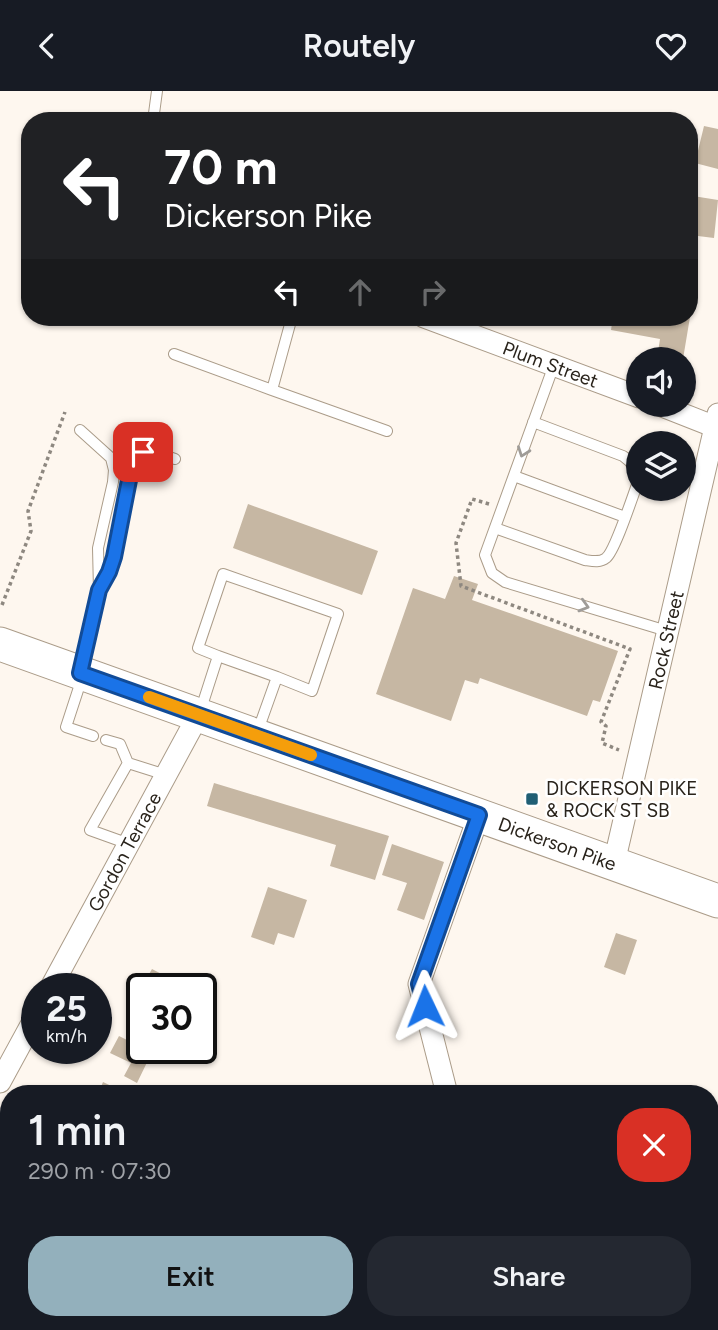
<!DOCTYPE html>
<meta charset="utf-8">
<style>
:root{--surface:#171b24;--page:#242831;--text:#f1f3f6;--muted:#9ea1a6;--accent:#93b0bc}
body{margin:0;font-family:Figtree,sans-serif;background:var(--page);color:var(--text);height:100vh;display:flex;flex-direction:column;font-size:26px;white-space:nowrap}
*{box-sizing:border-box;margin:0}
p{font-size:23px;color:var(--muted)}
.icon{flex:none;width:38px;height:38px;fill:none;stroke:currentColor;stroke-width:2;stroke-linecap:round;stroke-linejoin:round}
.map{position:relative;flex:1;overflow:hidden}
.panel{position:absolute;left:0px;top:994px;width:719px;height:245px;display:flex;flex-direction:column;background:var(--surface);border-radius:28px 28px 0 0;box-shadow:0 2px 5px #0004}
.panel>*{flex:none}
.guide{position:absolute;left:21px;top:21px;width:677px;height:214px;border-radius:28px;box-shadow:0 2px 5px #0004;background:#202124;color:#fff;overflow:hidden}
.tools{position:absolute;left:626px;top:256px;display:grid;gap:14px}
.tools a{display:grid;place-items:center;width:70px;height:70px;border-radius:50%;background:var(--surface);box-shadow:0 2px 5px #0004;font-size:35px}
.speed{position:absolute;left:21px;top:882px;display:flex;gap:14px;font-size:35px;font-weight:700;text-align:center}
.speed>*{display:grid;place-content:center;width:91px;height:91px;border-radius:50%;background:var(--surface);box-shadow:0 2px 5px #0004;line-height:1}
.speed small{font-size:18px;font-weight:400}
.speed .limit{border:4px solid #111;border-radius:10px;background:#fff;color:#111}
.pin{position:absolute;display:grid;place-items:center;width:60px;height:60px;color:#fff;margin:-30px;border-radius:14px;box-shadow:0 4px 10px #0006}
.me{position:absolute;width:77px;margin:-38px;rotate:358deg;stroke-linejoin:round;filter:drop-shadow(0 0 5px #0008)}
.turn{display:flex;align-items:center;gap:24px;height:147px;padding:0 28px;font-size:32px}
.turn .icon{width:91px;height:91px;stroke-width:2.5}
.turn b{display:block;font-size:49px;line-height:60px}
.lanes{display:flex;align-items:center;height:66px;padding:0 28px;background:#0003;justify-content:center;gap:35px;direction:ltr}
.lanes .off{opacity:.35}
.round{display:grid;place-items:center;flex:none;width:74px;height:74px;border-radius:28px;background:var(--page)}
.headline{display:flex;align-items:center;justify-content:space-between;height:119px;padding:0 28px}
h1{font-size:42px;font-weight:600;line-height:52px}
.action{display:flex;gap:14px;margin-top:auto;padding:14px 28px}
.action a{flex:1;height:80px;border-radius:28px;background:var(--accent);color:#111;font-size:28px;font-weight:600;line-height:80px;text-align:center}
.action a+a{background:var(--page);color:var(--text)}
header{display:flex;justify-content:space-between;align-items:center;height:91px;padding:0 28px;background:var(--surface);font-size:32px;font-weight:600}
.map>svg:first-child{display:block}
.building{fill:#c6b7a3}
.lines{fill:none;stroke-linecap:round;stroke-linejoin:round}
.service-casing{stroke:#ab9c89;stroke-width:12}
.minor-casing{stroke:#ab9c89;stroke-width:23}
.primary-casing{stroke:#ab9c89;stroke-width:35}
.path{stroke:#8e8880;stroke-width:3.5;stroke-dasharray:3.5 3.5;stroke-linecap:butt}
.service{stroke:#fff;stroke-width:10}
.minor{stroke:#fff;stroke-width:21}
.primary{stroke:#fff;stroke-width:33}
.oneway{stroke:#9f9c98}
.route-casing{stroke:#114b97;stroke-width:18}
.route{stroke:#1a73e8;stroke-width:12}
.slow{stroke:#f59e0b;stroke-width:12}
.poi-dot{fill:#205f75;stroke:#fff;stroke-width:2.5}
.labels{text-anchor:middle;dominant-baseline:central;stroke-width:5;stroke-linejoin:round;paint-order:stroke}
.street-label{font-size:19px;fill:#29231b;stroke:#fff}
.poi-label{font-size:19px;fill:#29231b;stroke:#fff;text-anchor:start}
</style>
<header><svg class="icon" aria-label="back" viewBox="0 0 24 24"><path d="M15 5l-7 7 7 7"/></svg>Routely<svg class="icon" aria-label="heart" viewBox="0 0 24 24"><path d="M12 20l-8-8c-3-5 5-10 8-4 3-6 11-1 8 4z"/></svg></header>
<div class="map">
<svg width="718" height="1239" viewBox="0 0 718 1239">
<rect width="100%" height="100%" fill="#fef7ef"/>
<path class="building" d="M704,35L718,38V78L695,72Z
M693,105L718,109L714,147L690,144Z
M613,226H690L683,268H657L660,248L611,239Z
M248,413L378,460L362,504L233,457Z
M454,485L478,493L472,509L618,560L600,611L593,609L587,625L480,587L478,593L465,589L451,630L376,603L413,497L445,508Z
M214,692L389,745L375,789L330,775L336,754L207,715Z
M392,753L444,771L424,829L397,819L407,792L382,784Z
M268,796L307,809L294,847L278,842L274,854L251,846Z
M616,842L637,849L625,884L604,876Z
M152,878L190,898H151L152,896L144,892Z
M135,931L142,935V957H154L137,992L124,985L131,972L110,962L119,945L127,949Z
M103,991L128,1003H98Z
M5,1129L9,1131V1149L0,1146V1141Z
M9,1173V1212L0,1208V1191Z
M195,1230H316L312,1239H208L194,1232Z
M433,1230H468L489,1239H429Z"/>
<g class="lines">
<g class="service-casing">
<path id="service" d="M153,30L157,0
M292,226L272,299L387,340
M174,263L272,299
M554,274L485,464L492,482L505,491L667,540
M80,339L111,367L114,379L113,391L98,457L99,499L80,579
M514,385L625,426
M495,437L585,469C592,470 600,472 606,467C615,460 633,404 638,391C638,379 632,371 623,365L533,331
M99,499L114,465L129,385L137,364L151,360L175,368
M218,565L198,557L223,483L338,523L312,600L277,586
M82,587L66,636L93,645
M200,621L218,565L277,586L257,642
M106,649L120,653L128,672
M129,753L90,739L128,672L166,684"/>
</g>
<g class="minor-casing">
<g id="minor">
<path id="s1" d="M424,226L639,306"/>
<path d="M657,313L718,337"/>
<path id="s2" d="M614,772L718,323"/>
<path id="s3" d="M50,898L199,623"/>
<path d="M0,991L37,923"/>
<path d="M447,1003L419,893L479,724"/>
<path d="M365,1239L368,1230"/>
</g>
</g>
<g class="primary-casing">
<g id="primary">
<path id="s4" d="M0,553L718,810"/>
</g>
</g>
<path class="path" d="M489,413L472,408L456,452L461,495L630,558L601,631L606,635L602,652L619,659
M2,514L31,440L28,420L65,321
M186,1238L188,1239"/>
<use href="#service" class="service"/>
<use href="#minor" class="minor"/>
<use href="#primary" class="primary"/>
</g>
<defs><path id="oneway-chevron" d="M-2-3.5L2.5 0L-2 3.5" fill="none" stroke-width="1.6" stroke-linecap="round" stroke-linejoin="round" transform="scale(1.75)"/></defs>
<g class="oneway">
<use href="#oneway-chevron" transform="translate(523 361) rotate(110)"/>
<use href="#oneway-chevron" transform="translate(584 515) rotate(16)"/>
</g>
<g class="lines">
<g class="route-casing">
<path id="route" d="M143,361L136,364L130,384L114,466L109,481L99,499L80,582L479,724L419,893L425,915"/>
</g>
<use href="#route" class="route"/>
<path class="slow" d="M149,606L311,664"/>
</g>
<rect class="poi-dot" x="525" y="701" width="14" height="14" rx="3.5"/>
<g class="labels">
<g class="street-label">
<text stroke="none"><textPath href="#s1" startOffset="135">Plum Street</textPath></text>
<text stroke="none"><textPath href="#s2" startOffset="229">Rock Street</textPath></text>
<text stroke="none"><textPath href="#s4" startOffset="592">Dickerson Pike</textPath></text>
<text stroke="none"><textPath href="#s3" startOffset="156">Gordon Terrace</textPath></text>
</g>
<g class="poi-label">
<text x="546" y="697">DICKERSON PIKE<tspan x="546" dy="22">&amp; ROCK ST SB</tspan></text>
</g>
</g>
</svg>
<div class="tools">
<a><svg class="icon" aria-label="sound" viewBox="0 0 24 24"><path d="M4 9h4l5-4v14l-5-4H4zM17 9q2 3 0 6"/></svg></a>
<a><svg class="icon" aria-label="layers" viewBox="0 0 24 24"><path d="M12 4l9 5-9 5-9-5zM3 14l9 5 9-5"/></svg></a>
</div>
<div class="speed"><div>25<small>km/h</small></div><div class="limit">30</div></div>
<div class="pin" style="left:143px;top:361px;background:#d93025"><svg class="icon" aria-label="arrive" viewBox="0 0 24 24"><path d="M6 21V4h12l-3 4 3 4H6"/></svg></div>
<svg class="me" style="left:425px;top:915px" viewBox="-20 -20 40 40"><path d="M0-17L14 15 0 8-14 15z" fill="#1a73e8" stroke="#fff" stroke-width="4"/></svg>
<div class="guide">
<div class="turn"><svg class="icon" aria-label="left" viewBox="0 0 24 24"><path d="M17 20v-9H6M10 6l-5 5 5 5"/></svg><div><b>70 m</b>Dickerson Pike</div></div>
<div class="lanes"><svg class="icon" aria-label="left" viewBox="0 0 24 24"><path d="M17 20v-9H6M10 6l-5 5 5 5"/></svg><svg class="icon off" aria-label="ahead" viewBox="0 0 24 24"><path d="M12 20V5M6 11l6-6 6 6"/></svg><svg class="icon off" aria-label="right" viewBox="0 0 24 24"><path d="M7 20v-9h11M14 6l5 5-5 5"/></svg></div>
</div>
<section class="panel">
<div class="headline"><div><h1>1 min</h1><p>290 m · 07:30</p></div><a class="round" style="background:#d93025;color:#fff"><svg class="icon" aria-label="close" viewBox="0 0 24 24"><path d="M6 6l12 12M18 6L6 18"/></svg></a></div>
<div class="action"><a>Exit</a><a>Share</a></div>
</section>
</div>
